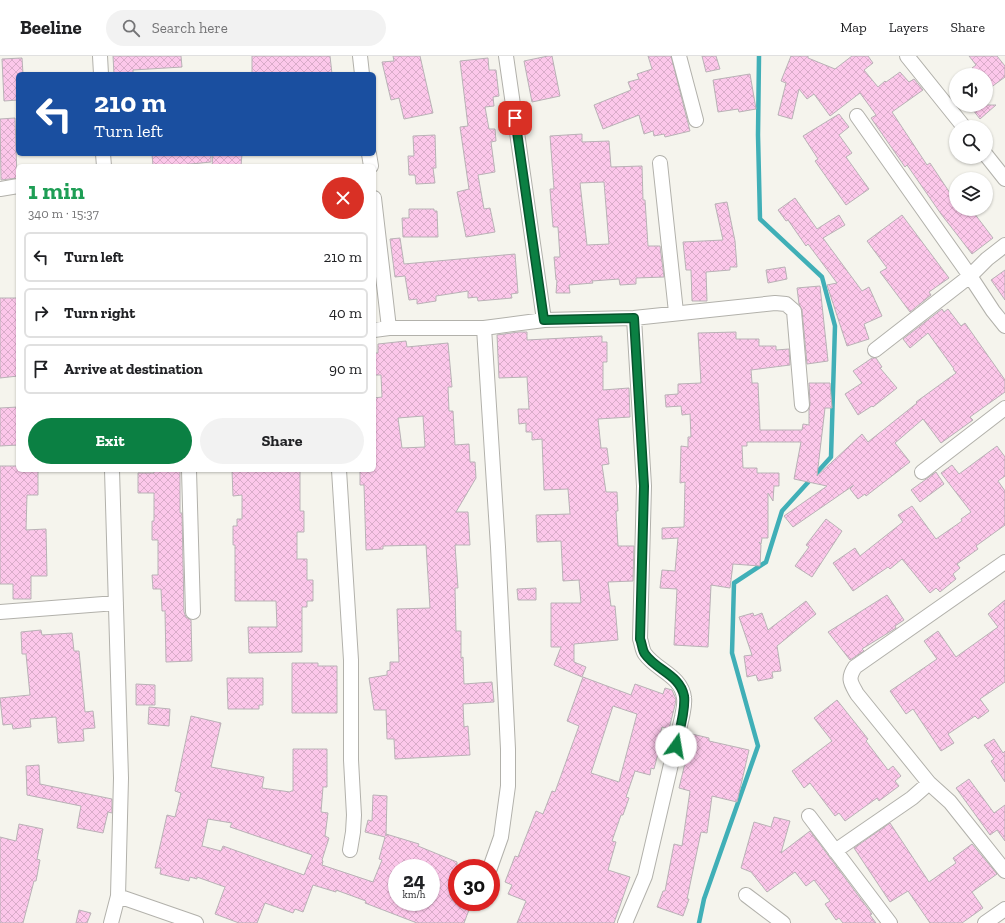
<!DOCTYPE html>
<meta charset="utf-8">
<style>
:root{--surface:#fff;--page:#f2f2f2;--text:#202124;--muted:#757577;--line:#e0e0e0;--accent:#0b8043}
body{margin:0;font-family:"Zilla Slab",serif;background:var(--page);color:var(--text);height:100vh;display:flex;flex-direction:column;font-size:15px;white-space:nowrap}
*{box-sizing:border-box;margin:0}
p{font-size:13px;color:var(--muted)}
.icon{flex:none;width:22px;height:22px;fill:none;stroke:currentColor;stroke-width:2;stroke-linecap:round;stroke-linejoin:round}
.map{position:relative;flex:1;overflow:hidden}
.side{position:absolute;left:16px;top:108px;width:360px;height:308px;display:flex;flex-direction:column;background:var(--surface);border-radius:6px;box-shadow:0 1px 3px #0004}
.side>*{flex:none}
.guide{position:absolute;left:16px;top:16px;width:360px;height:84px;border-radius:6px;box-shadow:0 1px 3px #0004;background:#1a4fa0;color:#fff;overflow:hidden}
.buttons{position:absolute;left:949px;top:12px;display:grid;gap:8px}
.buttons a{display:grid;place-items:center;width:44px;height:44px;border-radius:50%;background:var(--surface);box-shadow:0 1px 3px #0004;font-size:20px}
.speed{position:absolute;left:388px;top:803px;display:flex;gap:8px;font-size:20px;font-weight:700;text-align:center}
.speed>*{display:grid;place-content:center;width:52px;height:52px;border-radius:50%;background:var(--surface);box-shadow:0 1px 3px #0004;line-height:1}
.speed small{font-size:10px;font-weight:400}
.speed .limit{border:6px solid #d22;background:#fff;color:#111}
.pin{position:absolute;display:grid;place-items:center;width:34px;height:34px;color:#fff;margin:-17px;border-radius:8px;box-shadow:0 2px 6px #0006}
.me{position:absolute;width:44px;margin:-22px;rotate:13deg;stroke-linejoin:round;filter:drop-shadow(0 0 3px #0008)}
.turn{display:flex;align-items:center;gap:14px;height:84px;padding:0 12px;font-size:18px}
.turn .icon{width:52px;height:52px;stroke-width:2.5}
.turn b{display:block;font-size:28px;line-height:34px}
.round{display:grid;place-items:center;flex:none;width:42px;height:42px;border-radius:21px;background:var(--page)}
.overview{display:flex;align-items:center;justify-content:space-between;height:68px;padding:0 12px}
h1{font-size:24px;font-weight:700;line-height:30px;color:#1e9e55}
.action{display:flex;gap:8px;margin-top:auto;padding:8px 12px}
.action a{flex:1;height:46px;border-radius:24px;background:var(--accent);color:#fff;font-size:16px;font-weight:700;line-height:46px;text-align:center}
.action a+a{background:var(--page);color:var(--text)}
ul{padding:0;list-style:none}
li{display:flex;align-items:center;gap:12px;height:50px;margin:0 8px 6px;padding:0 4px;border:2px solid var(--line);border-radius:6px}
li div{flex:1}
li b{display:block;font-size:15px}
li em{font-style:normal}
header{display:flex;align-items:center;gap:24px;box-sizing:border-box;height:56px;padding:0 20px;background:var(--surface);border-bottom:1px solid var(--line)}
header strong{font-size:19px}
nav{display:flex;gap:22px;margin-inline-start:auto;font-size:14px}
.search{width:280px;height:36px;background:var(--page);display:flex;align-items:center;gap:10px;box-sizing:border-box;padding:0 14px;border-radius:22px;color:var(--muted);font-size:15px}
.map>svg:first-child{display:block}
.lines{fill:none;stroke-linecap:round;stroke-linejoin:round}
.stream{stroke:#40afb7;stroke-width:4.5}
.building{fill:url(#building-cross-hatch);stroke:#b9b2b6;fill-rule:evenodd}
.minor-casing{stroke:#b2b1ab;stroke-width:16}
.minor{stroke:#fff;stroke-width:14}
.route-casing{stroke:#07532c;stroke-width:10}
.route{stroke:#0b8043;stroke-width:7}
</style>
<header>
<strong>Beeline</strong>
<div class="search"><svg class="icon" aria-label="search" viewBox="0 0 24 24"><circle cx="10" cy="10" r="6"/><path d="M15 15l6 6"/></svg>Search here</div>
<nav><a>Map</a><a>Layers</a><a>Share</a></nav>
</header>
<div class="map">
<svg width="1005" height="867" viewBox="0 0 1005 867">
<defs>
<pattern id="building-cross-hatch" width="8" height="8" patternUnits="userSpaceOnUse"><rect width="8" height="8" fill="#fcc7ea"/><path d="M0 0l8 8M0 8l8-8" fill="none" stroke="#d9acc9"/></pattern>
</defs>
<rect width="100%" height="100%" fill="#f5f4ed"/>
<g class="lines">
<path class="stream" d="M699,867L704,843L758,690L732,597L734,527L766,506L782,455L831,401L835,270L822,221L760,163L758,79L759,0"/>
</g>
<path class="building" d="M113,0H181L182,11L133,14V18H114Z
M252,0H330L332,18H252Z
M393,0H420L433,57L404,63L399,42L391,44L382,6L394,5Z
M548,0H552L560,40L532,46L524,5Z
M648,0H671L690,75L665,81L664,78L654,80L653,75L644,78L639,59L603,73L594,49L631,34L628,26L639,23L637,18L652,13Z
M702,0H716L720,13L706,16Z
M791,0H808V2L835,13L852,0H868L873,7L864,14L878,31L885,25L886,26L900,16L909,26L914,23L923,34L892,56L927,109L930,107L956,146V153H971L993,182L972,198L941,158L907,109L905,111L871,62L876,59L860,37L830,60L814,38L807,43L799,33L792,63L778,59L786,27L781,25Z
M969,0H997L1005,10V21L986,35V19H978L972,12L976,9Z
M22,2L23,18H18V44L4,45L2,3Z
M488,2L489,14H496L499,40L493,41L494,50L485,51L489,73H495L496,85L491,86L495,116L478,119L484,153L490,152L495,176L466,181L457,136L469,133L460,71L468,70L460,5Z
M750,18L756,53L739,56L738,53L718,56L713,24Z
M969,49H996L980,63Z
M839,58L849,71L839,79L852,97L846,101L869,133L846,149L815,105L818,103L803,80Z
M15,62L17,122L1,124L0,63Z
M582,78V86L609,85L611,111L642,110L643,144H645L648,190H660L664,221L636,222V228L620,229L619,223L592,225L593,227L569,229L570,237H556L557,224H556L554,201H560L558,171H553L550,133H554L550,80ZM604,126L609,188L587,189L580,127Z
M435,79L436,112H433L435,127L416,128L415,119H409L408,100H414L413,80Z
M152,98H211V106L171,110H153Z
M213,98H242L241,110H212Z
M795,142L817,173L839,159L845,169L823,182L862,235L869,231L882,260L864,268L869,283L847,290L827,229L837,227L808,188L806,190L788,164L786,165L778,154Z
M727,146L735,185L737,211H730V214L706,216L707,245H692L691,214H686L683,186L723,184L715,148Z
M409,153H434V155H437L438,181H403L402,162H409Z
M902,159L949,222L929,236L931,239L910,256L880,216L887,212L867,185Z
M400,182L404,208L515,198L518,237L511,238L512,242L478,245L477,241L468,242V235L436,240V245L417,248V243L409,244L405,220L395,221L390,183Z
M785,211L787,223L768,227L766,214Z
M1005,214V244L991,224Z
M820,230L828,305L807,308L802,254L799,248L797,232Z
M0,242H18V320L0,322Z
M942,253L944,256L948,253L961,270L965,267L1005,324V336L970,361L973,364L941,387L923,363L895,387L910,406L866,440L865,438L858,443L850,433L854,429L793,471L784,460L827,430L794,423L801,386H747V390H742L743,412H757V417H779V430H774L773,445L768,437V482H762L761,488L759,486L761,489L760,510L733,508L730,532L711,529L708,591L674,589L677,533L660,532L662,514L675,515L678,482L662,483V472L684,471L685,426L680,427L681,390L688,391V381H691L690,358L682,359L681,350L666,351L665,339L678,338V328L701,327L698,277L736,276V283H759V290H776V294L789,293L790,309L751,314L752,327H758L760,374H802L803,368L809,369V354L810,348L809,327H830L832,352H825L817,420L862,378L868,386L917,347L916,346L956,317L953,313H954L928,277L910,292L903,283Z
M519,276H527V284L602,280V286H607V306H603V334L629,332L630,361L598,363L601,392H607L609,408L602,409L606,436H617L618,455H616L618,490H634L633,525L608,526L611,550H615L618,584L574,588V606L586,611L582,621L554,609L561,591H551V547H581L579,524L563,525L561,485L537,486L536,459L570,458L568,433L544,434L542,383L532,384V376H526V367L519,368L518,353H529L527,321L499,322L497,279Z
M406,285L407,291L448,287L452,331H448L449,355H453L455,389L469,388L470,406H475L476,422L456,456H468L470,489H455L458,532H455L456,575H461V602L463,601L464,628L492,626L494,646L463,648L464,671L468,670L470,699L395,703L394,683H387L386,654H374L369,622L387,619V615L390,614V606H399L397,553L430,552L426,489L383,490V493L366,494L364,429H360V415L374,414V342L382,341L381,319H374V297H378V288ZM423,360L425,391L402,392L398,362Z
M872,302H876L882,311L880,312L897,332L873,351L872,350L858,359L845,338L862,327L853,315Z
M18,351V389L0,390V352Z
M997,390L1005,401V420L998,425L1005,435V469L976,490L978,493L957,508L960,512L953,518L956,523L940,536L936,532L930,537L902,503L890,513L888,511L853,535L833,507L855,492L860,500L903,466L898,459L912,450L936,483L962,465L961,463L971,456L941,417L952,409L959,418Z
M0,410H18V414H38V439H27L26,474L46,473L47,520H31V543H13V528H0Z
M154,414H180V457H182L184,556L186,561L191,564L192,605L166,606L165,555H162L161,533H153L152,519H158V484H152V465H154V437H138V417H154Z
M232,414H300V455H304V476H297V503H307V524H313V545H307V551H302V596L249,597L248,571H277L276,545H235V489H233V470H237V463H242V439L233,440Z
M936,416L944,428L920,446L911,434Z
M826,463L842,475L812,521L795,510L809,491L806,489Z
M536,532V544H518L517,533Z
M887,539L904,564L895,570L896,572L862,593L864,595L850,604L828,576Z
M1005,544V626L980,643L989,655L978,663L975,660L948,678L954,687L941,695L913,653L906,658L890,635L937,603L924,585L938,575L956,601L998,571L988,558Z
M806,545L816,558L777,590L781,615L772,616L773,622L758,625L756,619L747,621L744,600L752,599L739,561L753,557L754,560L762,557L768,574Z
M41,574L42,579L72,577L74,595H79L85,656L93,655L95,672L83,673L84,685L58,687L56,661L30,663L31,671L13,673L12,668L3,669L0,642L30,639L26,598H22L21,576Z
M292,607H318V610H337V657H292Z
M583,621L631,639L635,628L663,638L665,632L672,634L676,643L675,649L669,673L662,671L656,693L659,694L654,713L651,712L650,719L635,715L626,741L629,742L623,759H621L612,785L616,786L608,814L630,821L614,867H517L526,845L508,838L512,829L505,826L515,800L518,801L536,755L543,758L552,735L555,736L579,670L567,665ZM613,650L637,658L619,726L591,717Z
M227,622H263V649H259V653H228Z
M136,628L155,629V649H136Z
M837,644L868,683L866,685L888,714L893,710L901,720L895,725L899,730L879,745L877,742L845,765L839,757L835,760L810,727L804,732L792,715L832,685L814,662Z
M149,651L170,653L169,670L148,668Z
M191,660L221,667L211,711L264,721L262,732L290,736L291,735H293V693H327V731H323L321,756L328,757L325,780L329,782L322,804L323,805L322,809L373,826L382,804L379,803L385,781L365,776L368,764L372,765L373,739L387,740L386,780V778L419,788L418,790L457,806V846H472L464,867H417L365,847L366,845L336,834V836L313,829L303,856L295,853L293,857L265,847L257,867H239L215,858L225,831L197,821V823L190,821L189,825L160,818L161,812H155L167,759L175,761L181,737L175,735ZM208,763L232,767L230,771L312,799L304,819L223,790L221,795L202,790ZM397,812H431V846H397Z
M692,678L709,682V685L749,694L737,746L712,740L707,777L701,776L687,843H689L683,860L657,851L663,835H665L674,788L682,790L690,735L679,732Z
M994,683L1003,697L1005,695V726L991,705L994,703L984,689Z
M39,709L40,728L112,743V757L108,756L103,777L77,772L81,750L27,739L26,710Z
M969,723L994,757L1005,749V785L997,774L990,779L956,732Z
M774,761L790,765L781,797L810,775L872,858L870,859L876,867H843L839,862L836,864L825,848L830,845L814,824L806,830L795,816L767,836L751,816L741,812L754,766L771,771Z
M890,767L929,826L956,807L953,802L972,788L997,818L972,836L983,852L962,867H930L908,835L890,846L854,792Z
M19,768L43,773L37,803L40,804L36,825H34L23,867H0V781L16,785Z
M79,854L91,857L87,867H76Z"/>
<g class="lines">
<g class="minor-casing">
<path id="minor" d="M100,0L101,18
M360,0L362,18
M506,0L544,264
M679,0L696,64
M907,0L964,71
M857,60L970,220L875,294
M103,98L104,110
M369,98L371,110
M986,99L1005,123
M660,107L676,256
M0,133L18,130
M374,142L389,272
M1005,189L987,203L970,220L993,255L1005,270
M484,272L498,491L508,693V730L501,781L490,812
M374,274L389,272H484L544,264L634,262L775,247L786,248L794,255L802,349
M189,414L193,556
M339,414L351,604V704L354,759L353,776L350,794
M922,416L1005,352
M0,556L116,547
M929,727L857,638C851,627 847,623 855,611L1005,506
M809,760L890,867
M835,795L912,742L929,727L950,746L1005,815
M746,839L783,867
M118,840L196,867
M111,867L118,840L121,722L112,414
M625,867L645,820L682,661C683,655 685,648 684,642C682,620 656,614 645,598C642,594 642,588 640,583L644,430L634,262
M985,867L1005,853"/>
</g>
<use href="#minor" class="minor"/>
</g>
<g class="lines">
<g class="route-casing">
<path id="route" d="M515,62L544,264L634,262L644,430L640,583C642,587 642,594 645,598C656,614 680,619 684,640C686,654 679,676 676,690"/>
</g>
<use href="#route" class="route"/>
</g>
</svg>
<div class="buttons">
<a><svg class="icon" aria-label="sound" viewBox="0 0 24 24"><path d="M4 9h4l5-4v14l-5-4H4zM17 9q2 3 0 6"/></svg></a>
<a><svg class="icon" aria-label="search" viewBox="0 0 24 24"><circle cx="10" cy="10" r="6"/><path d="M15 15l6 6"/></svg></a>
<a><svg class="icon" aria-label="layers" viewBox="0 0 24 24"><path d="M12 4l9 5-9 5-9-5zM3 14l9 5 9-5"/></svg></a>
</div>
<div class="speed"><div>24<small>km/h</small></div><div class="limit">30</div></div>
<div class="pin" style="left:515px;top:62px;background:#d93025"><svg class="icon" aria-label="arrive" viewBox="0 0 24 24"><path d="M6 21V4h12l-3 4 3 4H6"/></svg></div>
<svg class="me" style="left:676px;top:690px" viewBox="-20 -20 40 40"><circle r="19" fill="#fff"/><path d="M0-13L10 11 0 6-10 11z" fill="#0b8043"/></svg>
<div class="guide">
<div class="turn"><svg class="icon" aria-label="left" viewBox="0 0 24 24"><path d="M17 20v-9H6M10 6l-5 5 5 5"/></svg><div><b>210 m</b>Turn left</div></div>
</div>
<section class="side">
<div class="overview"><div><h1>1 min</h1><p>340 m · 15:37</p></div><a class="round" style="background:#d93025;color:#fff"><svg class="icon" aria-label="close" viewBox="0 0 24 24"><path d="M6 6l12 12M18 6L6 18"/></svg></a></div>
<ul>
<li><svg class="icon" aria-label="left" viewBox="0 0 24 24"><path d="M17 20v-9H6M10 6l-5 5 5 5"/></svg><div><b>Turn left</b></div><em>210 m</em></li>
<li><svg class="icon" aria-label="right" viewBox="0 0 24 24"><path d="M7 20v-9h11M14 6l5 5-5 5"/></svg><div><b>Turn right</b></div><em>40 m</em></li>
<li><svg class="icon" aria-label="arrive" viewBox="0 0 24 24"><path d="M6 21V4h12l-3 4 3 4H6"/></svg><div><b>Arrive at destination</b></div><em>90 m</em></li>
</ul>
<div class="action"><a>Exit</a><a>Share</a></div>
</section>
</div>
